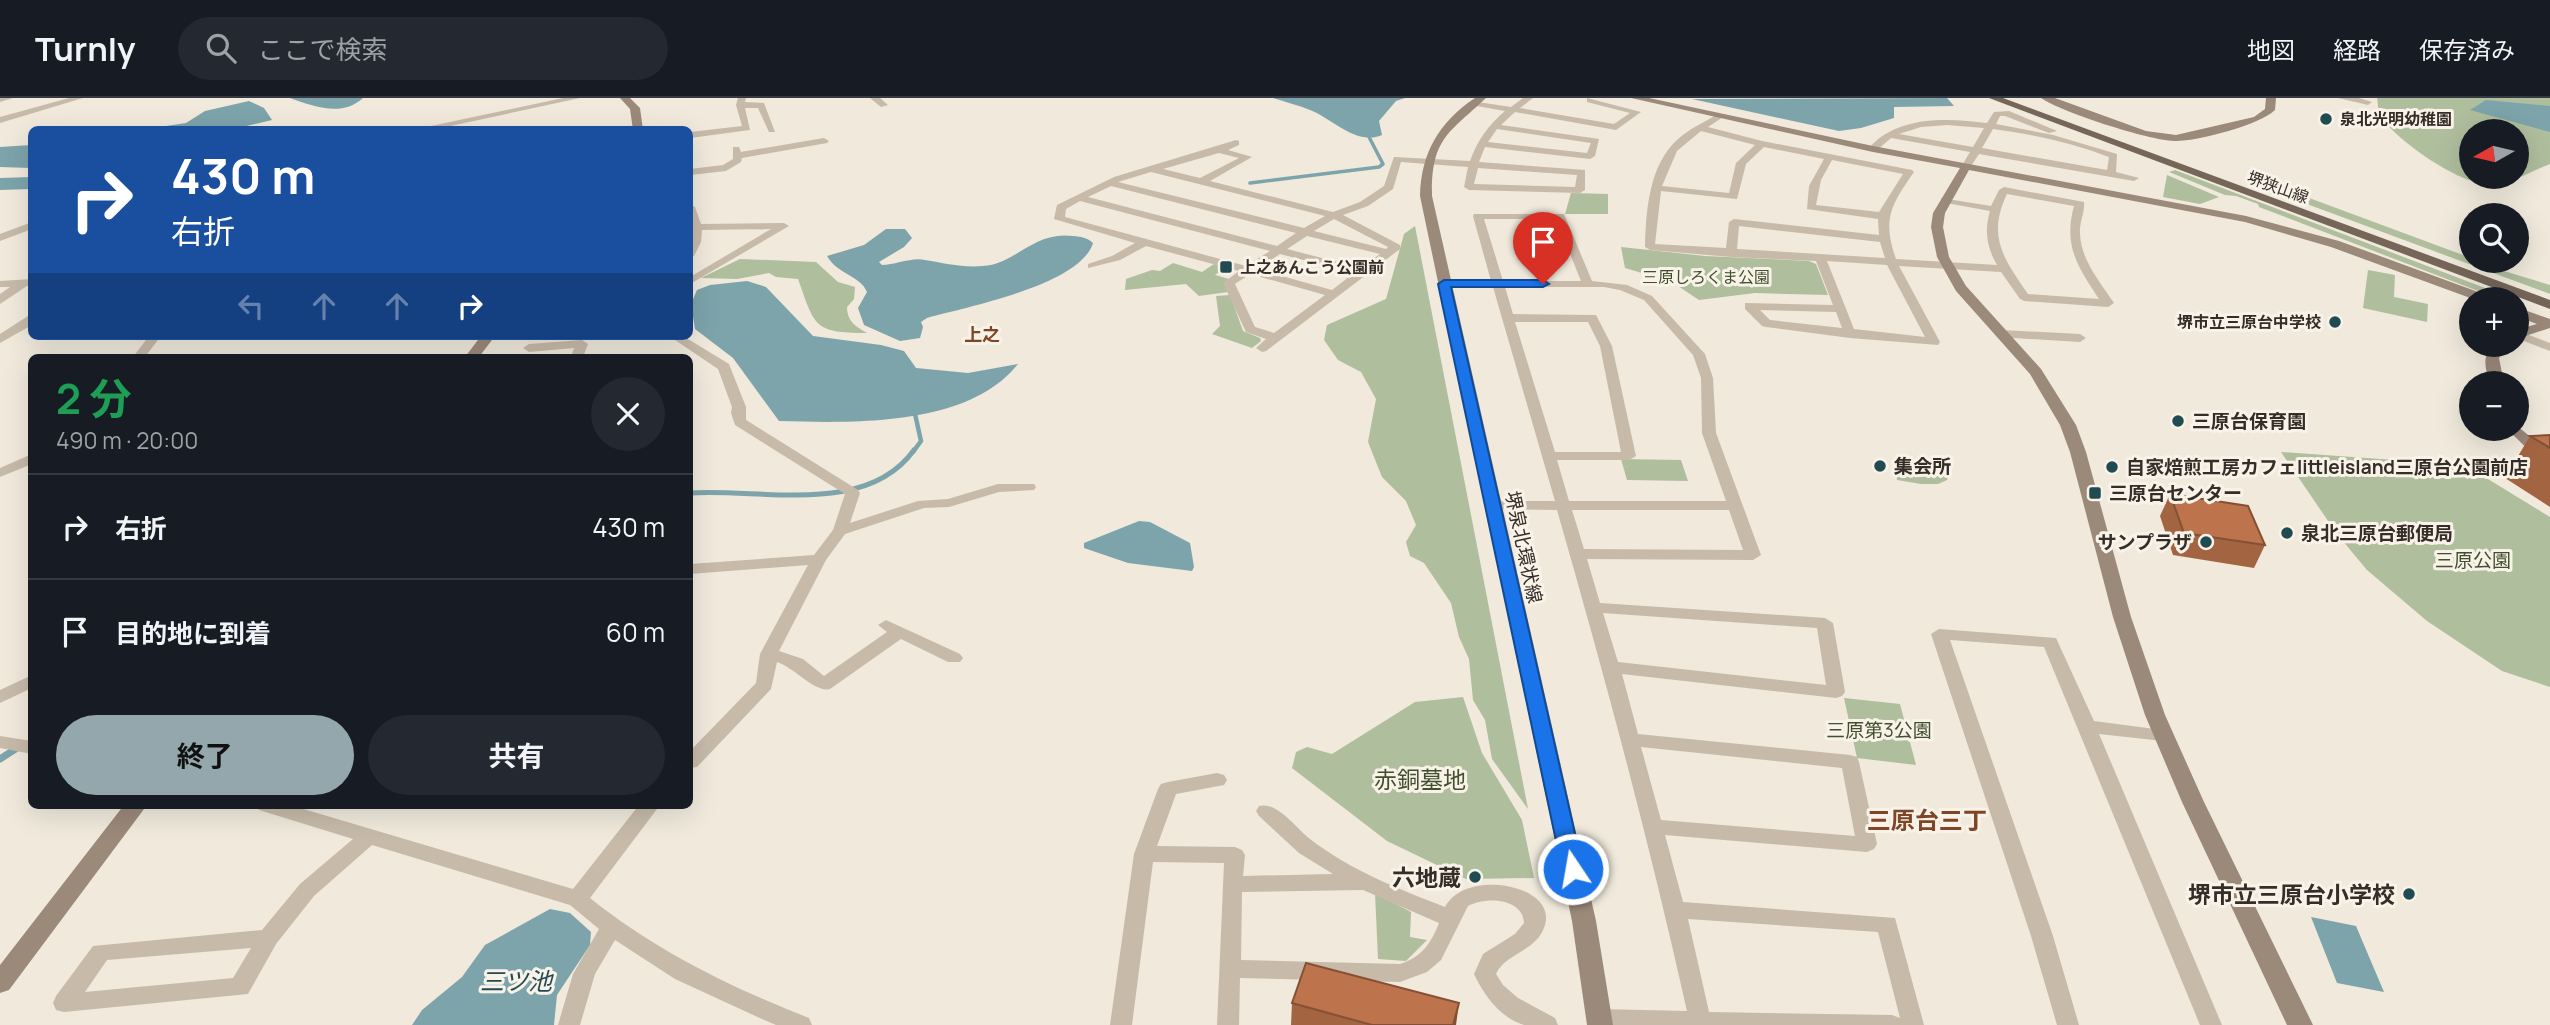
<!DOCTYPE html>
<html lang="ja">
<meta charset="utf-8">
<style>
:root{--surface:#171b24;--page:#242831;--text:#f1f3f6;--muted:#9ea1a6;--line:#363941;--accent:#93a7ad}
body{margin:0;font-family:Manrope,"Noto Sans JP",sans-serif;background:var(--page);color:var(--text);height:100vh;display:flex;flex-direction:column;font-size:26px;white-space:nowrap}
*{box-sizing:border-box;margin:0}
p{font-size:23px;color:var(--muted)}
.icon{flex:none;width:38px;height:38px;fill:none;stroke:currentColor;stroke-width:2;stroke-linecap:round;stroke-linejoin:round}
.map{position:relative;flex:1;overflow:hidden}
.sheet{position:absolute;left:28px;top:256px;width:665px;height:455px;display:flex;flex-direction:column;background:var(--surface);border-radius:10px;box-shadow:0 7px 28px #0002}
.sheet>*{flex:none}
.banner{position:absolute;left:28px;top:28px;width:665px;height:214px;border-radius:10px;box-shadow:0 7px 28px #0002;background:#1a4fa0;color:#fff;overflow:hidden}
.needle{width:46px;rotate:262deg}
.controls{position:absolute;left:2459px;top:21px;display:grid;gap:14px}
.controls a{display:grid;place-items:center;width:70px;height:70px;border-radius:50%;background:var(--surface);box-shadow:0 7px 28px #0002;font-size:35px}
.pin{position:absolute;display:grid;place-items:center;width:60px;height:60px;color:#fff;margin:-72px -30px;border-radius:50% 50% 50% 0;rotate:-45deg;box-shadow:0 0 7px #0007}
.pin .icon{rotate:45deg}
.me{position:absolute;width:77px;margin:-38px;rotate:348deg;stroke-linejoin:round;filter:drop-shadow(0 0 5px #0008)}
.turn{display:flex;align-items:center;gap:24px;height:147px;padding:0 28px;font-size:32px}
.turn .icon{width:91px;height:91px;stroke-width:2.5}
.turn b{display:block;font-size:49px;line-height:60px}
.lanes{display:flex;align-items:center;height:66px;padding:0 28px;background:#0003;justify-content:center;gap:35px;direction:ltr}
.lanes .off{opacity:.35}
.round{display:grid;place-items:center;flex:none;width:74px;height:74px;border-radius:37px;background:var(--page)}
.head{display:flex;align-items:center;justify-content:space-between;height:119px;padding:0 28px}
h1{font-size:42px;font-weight:700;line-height:52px;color:#1e9e55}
.primary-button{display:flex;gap:14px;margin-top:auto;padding:14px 28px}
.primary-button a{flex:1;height:80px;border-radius:42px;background:var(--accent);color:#111;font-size:28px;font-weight:700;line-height:80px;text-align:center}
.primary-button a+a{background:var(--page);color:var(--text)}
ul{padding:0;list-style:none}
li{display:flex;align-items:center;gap:21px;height:105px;padding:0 28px;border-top:2px solid var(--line)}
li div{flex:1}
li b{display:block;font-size:26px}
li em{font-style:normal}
header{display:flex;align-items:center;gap:42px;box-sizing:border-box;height:98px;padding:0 35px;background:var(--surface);border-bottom:2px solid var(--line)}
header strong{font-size:33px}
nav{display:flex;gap:38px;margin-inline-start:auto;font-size:24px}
.search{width:490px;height:63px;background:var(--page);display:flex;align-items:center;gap:18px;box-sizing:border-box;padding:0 24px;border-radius:38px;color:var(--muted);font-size:26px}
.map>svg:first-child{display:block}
.green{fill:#afbe9d;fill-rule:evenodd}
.water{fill:#7da4ab}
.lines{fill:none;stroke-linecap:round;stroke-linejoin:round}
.stream-far3{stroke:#7da4ab;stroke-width:3.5}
.stream-far2{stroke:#7da4ab;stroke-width:4.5}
.stream-far1{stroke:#7da4ab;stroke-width:5}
.stream{stroke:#7da4ab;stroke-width:7}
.river{fill:#7da4ab;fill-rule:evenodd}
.street{fill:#c7baa9;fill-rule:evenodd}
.secondary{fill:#9b897a;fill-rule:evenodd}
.primary{fill:#76665a;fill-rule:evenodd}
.wall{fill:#a36442}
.shaded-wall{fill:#845136}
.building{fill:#bd744d;stroke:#845136;stroke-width:2}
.route{fill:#1a73e8;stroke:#114b97;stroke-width:2}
.poi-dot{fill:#214b53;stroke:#f8f2e8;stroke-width:2.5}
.labels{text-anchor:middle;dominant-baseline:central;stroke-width:6;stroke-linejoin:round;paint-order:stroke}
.far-poi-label{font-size:16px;font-weight:bold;fill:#352d28;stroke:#f8f2e8;text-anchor:start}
.far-street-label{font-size:16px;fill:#352d28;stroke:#f8f2e8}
.far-park-label{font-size:16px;fill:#41512e;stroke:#f8f2e8}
.far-neighbourhood-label{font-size:18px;font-weight:bold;fill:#7e4527;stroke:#f8f2e8}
.poi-label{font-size:19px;font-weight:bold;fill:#352d28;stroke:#f8f2e8;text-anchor:start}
.street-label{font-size:19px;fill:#352d28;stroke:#f8f2e8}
.park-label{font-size:19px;fill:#41512e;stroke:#f8f2e8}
.near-park-label{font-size:23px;fill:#41512e;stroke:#f8f2e8}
.near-poi-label{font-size:23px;font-weight:bold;fill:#352d28;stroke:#f8f2e8;text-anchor:end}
.near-neighbourhood-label{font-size:24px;font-weight:bold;fill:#7e4527;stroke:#f8f2e8}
.near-water-label{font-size:24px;font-style:italic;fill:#214b53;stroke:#f8f2e8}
</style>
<header>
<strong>Turnly</strong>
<div class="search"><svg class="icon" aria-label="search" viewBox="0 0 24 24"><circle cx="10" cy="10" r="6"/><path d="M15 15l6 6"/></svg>ここで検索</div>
<nav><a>地図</a><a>経路</a><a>保存済み</a></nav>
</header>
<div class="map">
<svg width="2550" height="927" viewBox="0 0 2550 927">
<rect width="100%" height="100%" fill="#f0e9dc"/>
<path class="green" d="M2377,0H2550V66C2529,74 2507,89 2483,86C2455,82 2393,41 2380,16C2378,12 2378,5 2377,0ZM2471,33H2516V79H2471Z
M2175,72L2514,201H2499L2259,109L2258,106L2236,98L2225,97L2169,74Z
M2167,77L2219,99L2200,106L2163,99Z
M2293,94L2471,160V163L2550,187V196L2277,95Z
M1571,95L1608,96V116H1565Z
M1415,128L1528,711L1492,661L1485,622L1473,602L1469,561L1459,539L1451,505L1424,465L1410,458L1406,444L1416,427L1406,403L1382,379L1368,344L1376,301L1361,274L1338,262L1324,242L1327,227L1386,201L1404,136Z
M1621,149L1705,158L1809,163L1816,166L1828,197L1755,195L1699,202L1672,184L1625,170Z
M740,161L816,164L838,184L855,189L854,201L847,209C847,223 855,228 867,235C813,235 815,228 798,181L776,179L769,175L737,181L701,180Z
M1173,165L1202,174L1214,166L1226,169L1215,177L1229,181L1225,184L1228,194L1199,198L1186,186L1125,192L1126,181L1152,172L1160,173Z
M2368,172L2395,177L2394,199L2428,206L2427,224L2363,210Z
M1230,197L1243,233L1260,240L1261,243L1252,250L1212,236L1220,228L1216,198Z
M2281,354L2465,367L2550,419V589L2502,573L2427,523L2367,472L2337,436Z
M1621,361L1681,362L1688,383L1627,382Z
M1895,362L1944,369L1949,376L1947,382L1938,386H1921L1897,382Z
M1463,599L1482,655L1522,722L1534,780L1466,781L1387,743L1292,670L1296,654L1307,649L1332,656L1415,604Z
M1844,600L1900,606L1916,667L1857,660Z
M1375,795L1411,814L1410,839L1427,842L1406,863L1378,861Z"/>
<path class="water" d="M290,0H363C342,19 315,9 290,0Z
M1273,0H1405L1396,3L1379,23L1382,37C1356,48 1333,21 1310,12C1298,7 1285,4 1273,0Z
M1947,0L1954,8L1894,9V20L1861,30L1839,33L1692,1Z
M2486,2L2550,8V34L2470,12Z
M249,3L264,10L272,22L234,31H146L186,25L205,13Z
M31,47V70L0,69V49Z
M886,131H905L912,140L904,149L879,164L882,167C895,167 912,159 925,162C944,165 963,170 983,168C1016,166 1033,133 1073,138C1082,139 1086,139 1093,145C1080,187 967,209 927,220L921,224L923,229L920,240L900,243L864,227L858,210L867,194C860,177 838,177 827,158L864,147Z
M747,183L766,189L813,238L881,247L904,253L916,270L968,275L1018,266C968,329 853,325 779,323L733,260L695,231L691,206L697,192L710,187Z
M1139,423L1150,424L1190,445L1194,469L1192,473L1128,465L1084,450V445Z
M550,811L570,815L591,834L590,847L557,897L554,927H412L422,912L462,879L485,847Z
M2311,819L2356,828L2384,894L2337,885Z"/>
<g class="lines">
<path class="stream-far3" d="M1250,85L1379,69L1383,66L1369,39"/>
<path class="stream-far2" d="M913,354L921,343L915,316"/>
<path class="stream-far1" d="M690,395C761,390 866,419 914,352"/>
<path class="stream" d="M0,661L17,650"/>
<path class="river" d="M32,79V91L0,92V80Z"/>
<path class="street" d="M0,0H13L0,4Z
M69,0H83L0,25V19Z
M563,0H580L432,32H412Z
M738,0H746L745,4L764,5L775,34H769L758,10H745L750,32L690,40V34L742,28L736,7Z
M870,0H880L888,7L881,9Z
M1523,0H1533L1520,10L1614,26L1630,15L1587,4V0L1641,14L1616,32L1515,14L1501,27L1599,41L1595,58L1590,61L1485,49L1479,64L1585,72V92L1580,95L1469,92L1464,89L1468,69L1401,64L1393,91L1368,108L1343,117L1400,147V151L1266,253L1262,254L1256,250L1266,241L1246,234L1223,185L1239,173L1146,148L1120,162L1088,170V166L1112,158L1135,145L1054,121L1057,107L1114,79L1236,42L1239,43V47L1228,52L1252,59L1210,83L1333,114L1360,104L1384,88L1394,59L1470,63C1478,41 1488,28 1505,13L1471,7V3L1511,9ZM1497,31L1591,45L1587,55L1488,44ZM1219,55L1239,60L1200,80L1163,71ZM1478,70L1577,77L1575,89L1474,86ZM1151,74L1325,118L1304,130L1118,84ZM1111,88L1296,135L1277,148L1088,99ZM1080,103L1270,153L1246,168L1065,119L1066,111ZM1334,121L1388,149L1386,151L1314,133ZM1307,138L1380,156L1361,170L1287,151ZM1280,156L1354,175L1332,192L1257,171ZM1250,176L1325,197L1274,235L1255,229L1235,186Z
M2338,0H2359L2372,4L2368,7Z
M2009,13L2057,33L2049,35L2005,18H2000L1996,26L2053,37L2117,56L2116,74L2139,80L2134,83L1979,56L1969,71L1966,72L1961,69L1970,54L1891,40L1876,53L1868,51C1897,17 1947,20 1987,25L1994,14ZM1947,27L1984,30L1973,49L1899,36L1921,29ZM1993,31C2032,36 2072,45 2109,59L2107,72L1982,50Z
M1716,17L1723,19L1708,29L1762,43L1912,72L1914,74C1891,107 1882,121 1896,161L1997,167C1987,150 1984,133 1990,113L1941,104V100L1991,108L1999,92L2004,89L2084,104C2085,114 2079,125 2080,136C2081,162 2100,184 2114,205L2108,209L2024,203L2020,201L2001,174L1899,168L1940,244L1938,247L1850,240L1766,229L1762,228L1745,211V205L1833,207L1816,163L1731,159L1650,152L1645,149C1646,112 1649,67 1678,41C1689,31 1703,25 1716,17ZM1701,33L1755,47L1736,65L1729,95L1662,88L1677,53ZM1764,49L1824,61L1809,88L1807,111L1878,121L1879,137L1734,121L1729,124L1726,150L1655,146L1661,93L1737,101L1746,66ZM1832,62L1903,76L1879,114L1816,107L1821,82ZM2007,96L2074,108C2063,148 2078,169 2099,201L2028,196C2003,160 1987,138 2007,96ZM1739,128L1880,144L1885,160L1737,151ZM1827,163L1887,167L1925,239L1854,231ZM1760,212L1836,214L1842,230L1770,222Z
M824,40L829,43L827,45L742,60L741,64L726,73L690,77V71L723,67L733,61V49H739L741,54Z
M690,106L695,109L701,126L784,125L789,128L690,186V179L771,131L702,132L701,144L694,158L690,159L692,138Z
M1474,116H1564L1592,183L1627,187L1652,198L1705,256L1713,280L1716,335L1761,457L1753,462L1587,461L1600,505L1825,520L1833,525L1845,594L1842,598L1836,600L1622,576L1638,636L1850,657L1857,659L1859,664L1877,746L1874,751L1867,754L1665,737L1683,804L1895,820L1924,927H1591L1588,921L1591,914L1599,911L1687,913C1649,743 1605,579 1557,412L1494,411L1487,407L1494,403H1555L1493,189H1444L1438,186L1444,183H1491L1473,118ZM1484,121H1556L1581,183H1503ZM1505,189H1604L1620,192L1644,202L1693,257L1701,280L1702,335L1726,403H1569L1557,362H1629L1636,358L1612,248L1596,217L1513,216ZM1515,224H1588L1600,248L1621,354H1555ZM1572,412H1729L1743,452L1584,451ZM1603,515L1817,530L1826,587L1618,564ZM1641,649L1842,670L1855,738L1661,722ZM1688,821L1878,834L1900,920L1892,917L1709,914Z
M32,124V131L0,143V136Z
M32,181V187L27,188L0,206V196L10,189H0V183Z
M28,218H32V227L0,245V236Z
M2001,232L2080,236L2086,240L2080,244L1997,239L1995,236Z
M2516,232L2550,245V253L2516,240Z
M149,238H161L145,259H133Z
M669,238H683L729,266L746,309V322L858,392L860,395L850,425L918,403L948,401L998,386H1034L1036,389L1034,392L999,394L949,409L924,410L845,436L826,462L779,553L803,561L824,578L887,534L878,527L886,522L960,556L963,560L960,564H948L901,541L830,591C815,595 795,570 777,564L771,591L697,669L690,670V653L756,585L760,556L808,467L690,476V466L814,457L833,432L845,396L735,327L731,315L732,309L718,271Z
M582,242L588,246L583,259H571L574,250L529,254L523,250L529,246Z
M32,356V366L0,379V370Z
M1939,531L2056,540L2094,623L2170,633L2172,637L2170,641L2163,643L2099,636L2222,927H2200L2044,549L1950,542L2053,838L2079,927H2057L2031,838L1931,536Z
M32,577V590L0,605V592Z
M0,638L32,643V656L0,650Z
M1217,675L1224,677L1227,682L1224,687L1176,696L1157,748L1235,749L1242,752L1245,757L1243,778L1333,776L1299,755L1259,718L1256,713L1259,708C1277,703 1297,731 1310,741C1350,772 1399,791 1445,809C1465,770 1557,786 1545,827C1537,854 1505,855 1496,876L1503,887L1518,900L1555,920L1558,927C1548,927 1534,927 1524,927C1500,920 1484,897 1474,876L1483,856L1515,836L1524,825C1523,800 1486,798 1468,808L1441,862L1427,874L1400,884L1240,880L1239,927H1217L1224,765L1153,764L1132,927H1110L1134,756L1158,691L1161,686L1168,684ZM1363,792L1439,825C1432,844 1421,860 1400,866L1241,862L1242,794Z
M256,707H290L573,791L639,707H660L590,800C656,853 730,889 809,920L812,927H776L762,921L675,881L615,842L595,876L580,927H558L573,876L599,831L570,807L372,747L314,798L276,846L248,896L64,914L56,912L53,905L56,898L93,848L262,832L300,786L353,741L259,712ZM251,850L233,880L85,894L107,862Z"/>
<path class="secondary" d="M620,0H630L640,10L643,32H633L630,11Z
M1475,0H1486C1449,35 1431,40 1432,98L1596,823L1613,927H1587L1572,823L1420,98C1421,55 1439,24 1475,0Z
M1631,0H1649L1873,48L2246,118L2339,143L2489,198L2490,201H2473L2331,149L2245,124L1969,72L1945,115L1943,129L1949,159L1966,188L2041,271L2076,327L2086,354L2131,519L2165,617L2204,704L2313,927H2287L2182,704L2145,617L2113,519L2070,354L2060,327L2030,276L1956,193L1937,159L1931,129L1933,115L1960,70L1873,54Z
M2041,0H2055L2146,33L2176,37L2254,19L2265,11L2266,0H2276L2275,12C2260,27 2195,44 2174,43C2148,42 2061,14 2041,0Z
M2516,209L2550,221V230L2516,241V232L2537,226L2516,218Z
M481,238H495L479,259H465Z
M2492,247H2507L2499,260L2504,285H2490C2485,270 2482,260 2492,247Z
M2516,327L2550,355V369L2544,367L2507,331H2516Z
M124,707H147L9,892L0,895V867Z"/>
<path class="primary" d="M1989,0H2003L2550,202V211Z"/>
</g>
<path class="wall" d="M2550,337V409L2505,380L2530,338Z
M2170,396L2265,447L2254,470L2173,457L2160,418Z
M1292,905L1456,927H1291Z"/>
<path class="shaded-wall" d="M1459,905L1456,927H1453Z"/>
<path class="building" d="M2550,337V350L2530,338Z
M2170,396L2248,408L2265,447L2184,435Z
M1306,865L1459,905L1453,927H1372L1292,905Z"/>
<path class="route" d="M1444,182H1543L1549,186L1543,189H1451L1583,771L1580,776L1573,779L1565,776L1562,771L1438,186Z"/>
<g class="poi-dot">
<circle cx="2326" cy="21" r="7"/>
<rect x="1219" y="162" width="14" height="14" rx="3.5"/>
<circle cx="2335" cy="224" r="7"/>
<circle cx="2178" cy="323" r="7"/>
<circle cx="1880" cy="368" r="7"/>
<circle cx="2112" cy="369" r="7"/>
<rect x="2088" y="388" width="14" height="14" rx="3.5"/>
<circle cx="2287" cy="435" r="7"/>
<circle cx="2206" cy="444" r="7"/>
<circle cx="1475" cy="779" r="7"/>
<circle cx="2409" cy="796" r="7"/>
</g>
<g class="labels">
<g class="far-poi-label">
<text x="2340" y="21">泉北光明幼稚園</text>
<text x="1240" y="169">上之あんこう公園前</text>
<text x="2321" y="224" text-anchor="end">堺市立三原台中学校</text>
</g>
<g class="far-street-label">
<text transform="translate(2278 89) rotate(20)">堺狭山線</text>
</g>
<g class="far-park-label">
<text x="1706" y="179">三原しろくま公園</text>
</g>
<g class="far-neighbourhood-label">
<text x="982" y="236">上之</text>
</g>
<g class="poi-label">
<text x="2192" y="323">三原台保育園</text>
<text x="1894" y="368">集会所</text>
<text x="2126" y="369">自家焙煎工房カフェlittleisland三原台公園前店</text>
<text x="2109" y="395">三原台センター</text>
<text x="2301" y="435">泉北三原台郵便局</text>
<text x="2192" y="444" text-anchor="end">サンプラザ</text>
</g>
<g class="street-label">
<text transform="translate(1524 449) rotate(78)">堺泉北環状線</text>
</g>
<g class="park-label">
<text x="2473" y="462">三原公園</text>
<text x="1879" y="632">三原第3公園</text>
</g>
<g class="near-park-label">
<text x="1420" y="681">赤銅墓地</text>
</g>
<g class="near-poi-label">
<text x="1461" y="779">六地蔵</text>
<text x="2395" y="796">堺市立三原台小学校</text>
</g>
<g class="near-neighbourhood-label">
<text x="1927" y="721">三原台三丁</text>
</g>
<g class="near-water-label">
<text x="516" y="882">三ツ池</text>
</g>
</g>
</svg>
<div class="controls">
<a><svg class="needle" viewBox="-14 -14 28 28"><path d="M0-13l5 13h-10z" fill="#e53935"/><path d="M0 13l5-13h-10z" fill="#9ea1a6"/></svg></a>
<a><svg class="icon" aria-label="search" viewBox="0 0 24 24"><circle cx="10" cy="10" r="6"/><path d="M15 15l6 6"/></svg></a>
<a>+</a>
<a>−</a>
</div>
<div class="pin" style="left:1543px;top:186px;background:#d93025"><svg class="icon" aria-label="arrive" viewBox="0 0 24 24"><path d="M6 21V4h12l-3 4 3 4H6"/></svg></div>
<svg class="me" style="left:1573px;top:771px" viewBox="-20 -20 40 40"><circle r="17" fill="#1a73e8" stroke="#fff" stroke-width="3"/><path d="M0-11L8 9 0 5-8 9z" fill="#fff"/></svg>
<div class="banner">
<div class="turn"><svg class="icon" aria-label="right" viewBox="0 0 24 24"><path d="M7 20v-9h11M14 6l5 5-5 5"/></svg><div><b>430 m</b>右折</div></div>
<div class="lanes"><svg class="icon off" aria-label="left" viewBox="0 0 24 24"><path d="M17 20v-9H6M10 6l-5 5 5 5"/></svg><svg class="icon off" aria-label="ahead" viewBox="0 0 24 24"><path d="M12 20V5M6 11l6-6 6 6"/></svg><svg class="icon off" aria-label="ahead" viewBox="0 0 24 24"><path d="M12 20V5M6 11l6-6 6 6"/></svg><svg class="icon" aria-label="right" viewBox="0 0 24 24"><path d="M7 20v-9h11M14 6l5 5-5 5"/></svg></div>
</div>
<section class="sheet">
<div class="head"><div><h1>2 分</h1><p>490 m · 20:00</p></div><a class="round"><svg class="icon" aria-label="close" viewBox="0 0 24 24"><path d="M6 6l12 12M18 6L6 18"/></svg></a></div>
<ul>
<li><svg class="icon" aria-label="right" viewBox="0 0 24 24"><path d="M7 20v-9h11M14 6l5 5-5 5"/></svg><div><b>右折</b></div><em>430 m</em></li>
<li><svg class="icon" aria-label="arrive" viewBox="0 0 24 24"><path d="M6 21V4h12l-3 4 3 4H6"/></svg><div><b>目的地に到着</b></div><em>60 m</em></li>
</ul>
<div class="primary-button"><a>終了</a><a>共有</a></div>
</section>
</div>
